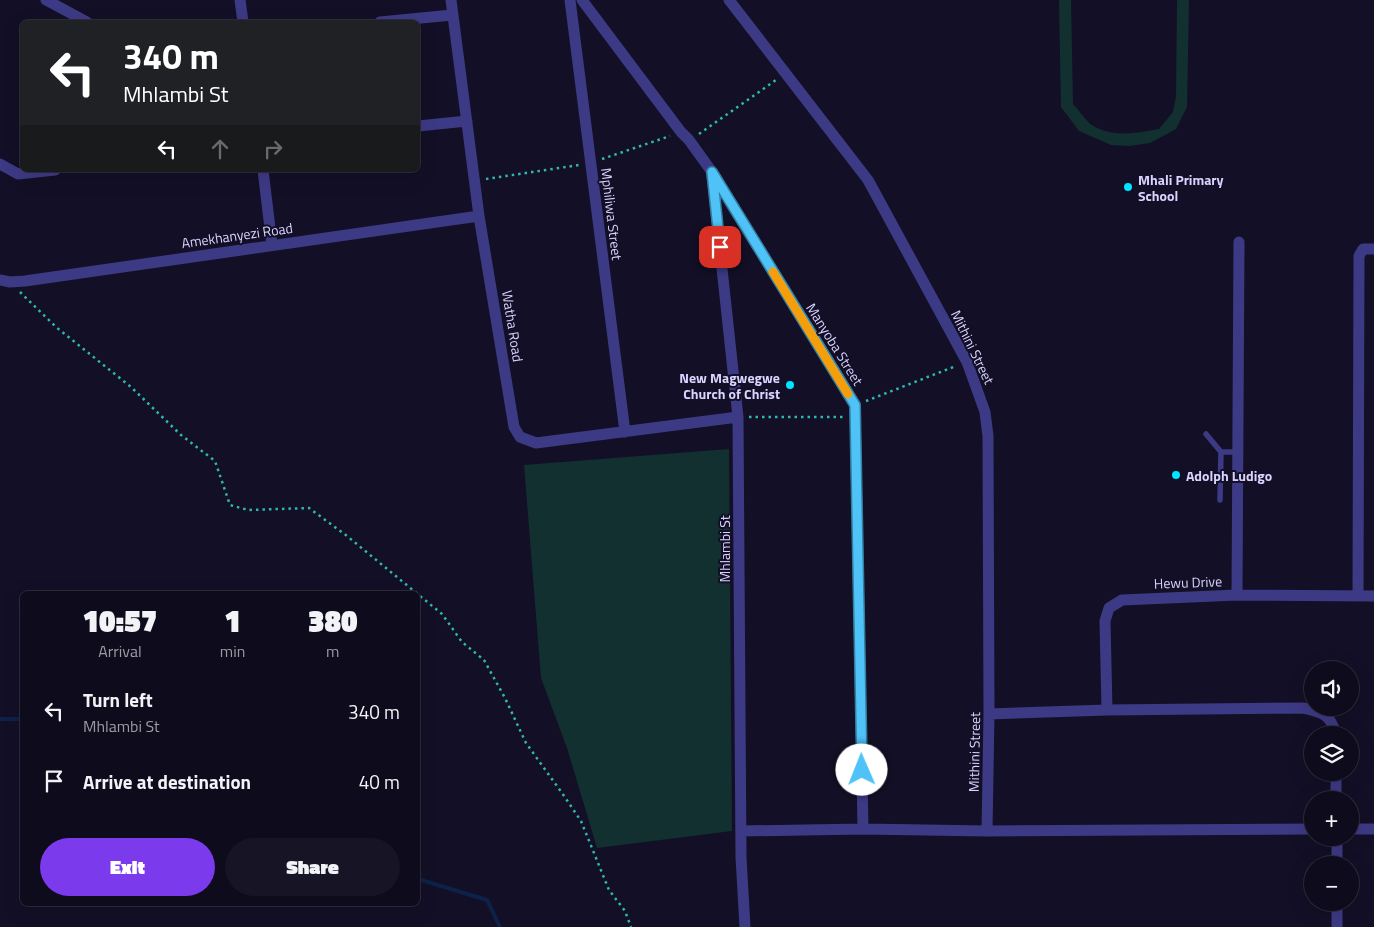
<!DOCTYPE html>
<meta charset="utf-8">
<style>
:root{--surface:#0e0b1c;--page:#171425;--text:#f1f3f6;--muted:#9b9ba3;--line:#2e2b3b;--accent:#7c3aed}
body{margin:0;font-family:"Titillium Web",sans-serif;background:var(--page);color:var(--text);height:100vh;display:flex;flex-direction:column;font-size:19px;white-space:nowrap}
*{box-sizing:border-box;margin:0}
p{font-size:16px;color:var(--muted)}
.icon{flex:none;width:28px;height:28px;fill:none;stroke:currentColor;stroke-width:2;stroke-linecap:round;stroke-linejoin:round}
.map{position:relative;flex:1;overflow:hidden}
.details{position:absolute;left:20px;top:591px;width:400px;height:315px;display:flex;flex-direction:column;background:var(--surface);border-radius:8px;box-shadow:0 5px 20px #0002,0 0 0 1px var(--line)}
.details>*{flex:none}
.hud{position:absolute;left:20px;top:20px;width:400px;height:152px;border-radius:8px;box-shadow:0 5px 20px #0002,0 0 0 1px var(--line);background:#202124;color:#fff;overflow:hidden}
.fabs{position:absolute;left:1304px;top:661px;display:grid;gap:10px}
.fabs a{display:grid;place-items:center;width:55px;height:55px;border-radius:50%;background:var(--surface);box-shadow:0 5px 20px #0002,0 0 0 1px var(--line);font-size:25px}
.pin{position:absolute;display:grid;place-items:center;width:42px;height:42px;color:#fff;margin:-21px;border-radius:10px;box-shadow:0 2px 8px #0006}
.me{position:absolute;width:55px;margin:-28px;rotate:359deg;stroke-linejoin:round;filter:drop-shadow(0 0 4px #0008)}
.turn{display:flex;align-items:center;gap:18px;height:105px;padding:0 20px;font-size:22px}
.turn .icon{width:65px;height:65px;stroke-width:2.5}
.turn b{display:block;font-size:35px;line-height:42px}
.lanes{display:flex;align-items:center;height:48px;padding:0 20px;background:#0003;justify-content:center;gap:25px;direction:ltr}
.lanes .off{opacity:.35}
.eta{display:flex;justify-content:space-evenly;align-items:center;height:85px;text-align:center}
.eta b{font-size:30px;font-weight:800;line-height:35px}
.button{display:flex;gap:10px;margin-top:auto;padding:10px 20px}
.button a{flex:1;height:58px;border-radius:30px;background:var(--accent);color:#fff;font-size:20px;font-weight:800;line-height:58px;text-align:center}
.button a+a{background:var(--page);color:var(--text)}
ul{padding:0;list-style:none}
li{display:flex;align-items:center;gap:15px;height:70px;padding:0 20px}
li div{flex:1}
li b{display:block;font-size:19px}
li em{font-style:normal}
.map>svg:first-child{display:block}
.green{fill:#12302f}
.lines{fill:none;stroke-linecap:round;stroke-linejoin:round}
.stream{stroke:#0c2248;stroke-width:4}
.path{stroke:#2fb8b0;stroke-width:2.5;stroke-dasharray:2.5 4;stroke-linecap:butt}
.service{stroke:#3d3a85;stroke-width:5.5}
.minor{stroke:#3d3a85;stroke-width:11}
.route-casing{stroke:#337fa1;stroke-width:12}
.route{stroke:#4fc3f7;stroke-width:9}
.slow{stroke:#f59e0b;stroke-width:9}
.poi-dot{fill:#00e5ff;stroke:#130f26;stroke-width:2}
.labels{text-anchor:middle;dominant-baseline:central;stroke-width:4;stroke-linejoin:round;paint-order:stroke}
.poi-label{font-size:14px;font-weight:bold;fill:#d9d4ff;stroke:#130f26;text-anchor:start}
.street-label{font-size:14px;fill:#d9d4ff;stroke:#130f26}
</style>
<div class="map">
<svg width="1374" height="927" viewBox="0 0 1374 927">
<rect width="100%" height="100%" fill="#130f26"/>
<path class="green" d="M1059,0H1071L1073,104C1079,110 1085,120 1092,125C1112,138 1137,133 1159,129L1173,112L1176,96L1177,0H1189L1187,107L1176,129L1150,143L1129,146L1111,145L1079,131L1061,107Z
M729,449L732,831L597,848L567,748L541,678L524,465Z"/>
<g class="lines">
<path class="stream" d="M0,719H22
M418,879L487,900L500,927"/>
<path class="path" d="M699,134L776,80
M602,159L670,136
M486,179L579,165
M20,292L56,327L131,387L181,435L215,461L230,505L248,510L309,508L347,536L442,614L462,642L484,660L505,698L526,743L562,793L581,821L609,890L625,911L631,927
M866,401L956,366
M749,417H844"/>
<path class="service" d="M1206,434L1221,452H1238
M1220,500L1221,452"/>
<path class="minor" d="M46,0L87,22
M240,0L243,22
M451,0L479,216L514,427L520,437L536,443L738,417
M570,0L625,432
M582,0L681,132L689,140L712,172L855,405L863,829
M729,0L868,180L967,362L985,412L988,436L989,714L987,831
M380,22L452,15
M418,126L467,121
M0,164L18,174L55,170
M263,170L272,245
M712,176L738,417L741,857L745,927
M0,280L10,282L25,281L479,216
M1237,595L1239,242
M1358,596L1359,256L1363,249H1374
M1107,710L1105,621L1109,608L1122,600L1237,595L1374,596
M989,714L1107,710L1303,708C1323,712 1331,715 1336,735
M1336,772V800
M1350,829H1374
M741,831L863,829L987,831L1312,829
M1337,838V865
M1337,902V927"/>
</g>
<g class="lines">
<g class="route-casing">
<path id="route" d="M720,247L712,172L855,405L862,770"/>
</g>
<use href="#route" class="route"/>
<path class="slow" d="M773,272L848,394"/>
</g>
<g class="poi-dot">
<circle cx="1128" cy="187" r="5"/>
<circle cx="790" cy="385" r="5"/>
<circle cx="1176" cy="475" r="5"/>
</g>
<g class="labels">
<g class="poi-label">
<text x="1138" y="179">Mhali Primary<tspan x="1138" dy="16">School</tspan></text>
<text x="780" y="377" text-anchor="end">New Magwegwe<tspan x="780" dy="16">Church of Christ</tspan></text>
<text x="1186" y="475">Adolph Ludigo</text>
</g>
<g class="street-label">
<text transform="translate(612 214) rotate(83)">Mphiliwa Street</text>
<text transform="translate(237 235) rotate(-8)">Amekhanyezi Road</text>
<text transform="translate(513 326) rotate(81)">Watha Road</text>
<text transform="translate(835 344) rotate(58)">Manyoba Street</text>
<text transform="translate(973 347) rotate(64)">Mithini Street</text>
<text transform="translate(724 549) rotate(-90)">Mhlambi St</text>
<text transform="translate(1188 582) rotate(-2)">Hewu Drive</text>
<text transform="translate(974 752) rotate(-89)">Mithini Street</text>
</g>
</g>
</svg>
<div class="fabs">
<a><svg class="icon" aria-label="sound" viewBox="0 0 24 24"><path d="M4 9h4l5-4v14l-5-4H4zM17 9q2 3 0 6"/></svg></a>
<a><svg class="icon" aria-label="layers" viewBox="0 0 24 24"><path d="M12 4l9 5-9 5-9-5zM3 14l9 5 9-5"/></svg></a>
<a>+</a>
<a>−</a>
</div>
<div class="pin" style="left:720px;top:247px;background:#d93025"><svg class="icon" aria-label="arrive" viewBox="0 0 24 24"><path d="M6 21V4h12l-3 4 3 4H6"/></svg></div>
<svg class="me" style="left:862px;top:770px" viewBox="-20 -20 40 40"><circle r="19" fill="#fff"/><path d="M0-13L10 11 0 6-10 11z" fill="#4fc3f7"/></svg>
<div class="hud">
<div class="turn"><svg class="icon" aria-label="left" viewBox="0 0 24 24"><path d="M17 20v-9H6M10 6l-5 5 5 5"/></svg><div><b>340 m</b>Mhlambi St</div></div>
<div class="lanes"><svg class="icon" aria-label="left" viewBox="0 0 24 24"><path d="M17 20v-9H6M10 6l-5 5 5 5"/></svg><svg class="icon off" aria-label="ahead" viewBox="0 0 24 24"><path d="M12 20V5M6 11l6-6 6 6"/></svg><svg class="icon off" aria-label="right" viewBox="0 0 24 24"><path d="M7 20v-9h11M14 6l5 5-5 5"/></svg></div>
</div>
<section class="details">
<div class="eta">
<div><b>10:57</b><p>Arrival</p></div>
<div><b>1</b><p>min</p></div>
<div><b>380</b><p>m</p></div>
</div>
<ul>
<li><svg class="icon" aria-label="left" viewBox="0 0 24 24"><path d="M17 20v-9H6M10 6l-5 5 5 5"/></svg><div><b>Turn left</b><p>Mhlambi St</p></div><em>340 m</em></li>
<li><svg class="icon" aria-label="arrive" viewBox="0 0 24 24"><path d="M6 21V4h12l-3 4 3 4H6"/></svg><div><b>Arrive at destination</b></div><em>40 m</em></li>
</ul>
<div class="button"><a>Exit</a><a>Share</a></div>
</section>
</div>
